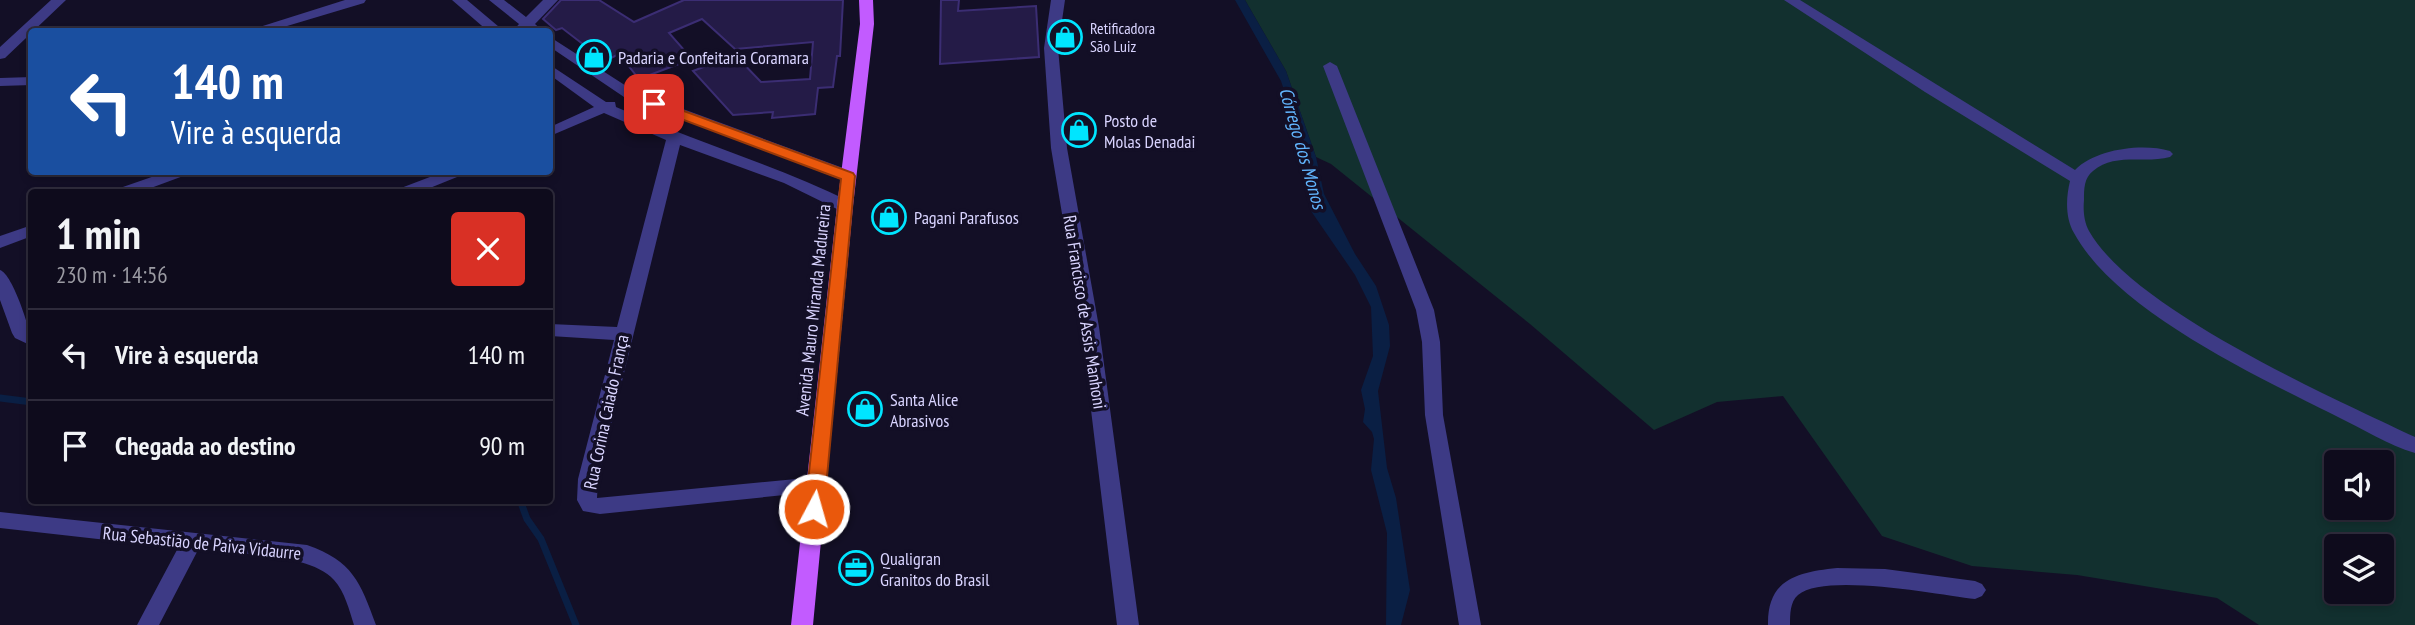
<!DOCTYPE html>
<html lang="pt">
<meta charset="utf-8">
<style>
:root{--surface:#0e0b1c;--page:#171425;--text:#f1f3f6;--muted:#9b9ba3;--line:#2e2b3b}
body{margin:0;font-family:"PT Sans Narrow",sans-serif;background:var(--page);color:var(--text);height:100vh;display:flex;flex-direction:column;font-size:26px;white-space:nowrap}
*{box-sizing:border-box;margin:0}
p{font-size:23px;color:var(--muted)}
.icon{flex:none;width:38px;height:38px;fill:none;stroke:currentColor;stroke-width:2;stroke-linecap:round;stroke-linejoin:round}
.map{position:relative;flex:1;overflow:hidden}
.sheet{position:absolute;left:28px;top:189px;width:525px;height:315px;display:flex;flex-direction:column;background:var(--surface);border-radius:7px;box-shadow:0 4px 10px #0003,0 0 0 2px var(--line)}
.sheet>*{flex:none}
.hud{position:absolute;left:28px;top:28px;width:525px;height:147px;border-radius:7px;box-shadow:0 4px 10px #0003,0 0 0 2px var(--line);background:#1a4fa0;color:#fff;overflow:hidden}
.tools{position:absolute;left:2324px;top:450px;display:grid;gap:14px}
.tools a{display:grid;place-items:center;width:70px;height:70px;border-radius:7px;background:var(--surface);box-shadow:0 4px 10px #0003,0 0 0 2px var(--line);font-size:35px}
.pin{position:absolute;display:grid;place-items:center;width:60px;height:60px;color:#fff;margin:-30px;border-radius:14px;box-shadow:0 4px 10px #0006}
.me{position:absolute;width:77px;margin:-38px;rotate:6deg;stroke-linejoin:round;filter:drop-shadow(0 0 5px #0008)}
.turn{display:flex;align-items:center;gap:24px;height:147px;padding:0 28px;font-size:32px}
.turn .icon{width:91px;height:91px;stroke-width:2.5}
.turn b{display:block;font-size:49px;line-height:60px}
.round{display:grid;place-items:center;flex:none;width:74px;height:74px;border-radius:7px;background:var(--page)}
.headline{display:flex;align-items:center;justify-content:space-between;height:119px;padding:0 28px}
h1{font-size:42px;font-weight:800;line-height:52px}
ul{padding:0;list-style:none}
li{display:flex;align-items:center;gap:21px;height:91px;padding:0 28px;border-top:2px solid var(--line)}
li div{flex:1}
li b{display:block;font-size:26px}
li em{font-style:normal}
.map>svg:first-child{display:block}
.green{fill:#12302f;fill-rule:evenodd}
.water{fill:#0a1f44}
.lines{fill:none;stroke-linecap:round;stroke-linejoin:round}
.stream{stroke:#0a1f44;stroke-width:7}
.building{fill:#241b47;stroke:#3b2d73;stroke-width:2}
.minor{fill:#3d3a85;fill-rule:evenodd}
.major{fill:#c25bff;fill-rule:evenodd}
.route{fill:#ea580c;stroke:#983908;stroke-width:2}
.labels{text-anchor:middle;dominant-baseline:central;stroke-width:7;stroke-linejoin:round;paint-order:stroke}
.far-poi-label{font-size:16px;fill:#d9d4ff;stroke:#130f26;text-anchor:start}
.poi-label{font-size:18px;fill:#d9d4ff;stroke:#130f26;text-anchor:start}
.street-label{font-size:18px;fill:#d9d4ff;stroke:#130f26}
.water-label{font-size:19px;font-style:italic;fill:#62b6ff;stroke:#130f26}
</style>
<div class="map">
<svg width="2415" height="625" viewBox="0 0 2415 625">
<rect width="100%" height="100%" fill="#130f26"/>
<path class="green" d="M1245,0H2415V625H2259L2217,598L2077,575L1972,566L1882,536L1783,396L1717,402L1654,430L1530,324L1331,164L1316,157L1286,71ZM2336,462H2382V508H2336ZM2336,546H2382V592H2336Z"/>
<path class="water" d="M1235,0H1245L1286,71L1316,157L1324,194L1355,254L1376,286L1389,325L1390,346L1378,391L1387,468L1396,498L1410,590L1401,625H1386L1387,533L1371,470L1374,439L1372,432L1363,422L1365,409L1361,390L1373,356L1371,307L1355,275L1311,211L1293,117L1281,81Z"/>
<g class="lines">
<path class="stream" d="M0,398L32,402
M520,500L527,519L541,539L576,625"/>
</g>
<path class="building" d="M561,0H599L634,22L684,0H843L840,56H837L833,87L818,88L815,114L772,118L773,112L733,115L693,71L735,55L761,82L810,79L813,42L735,49L702,19L669,33L692,59L639,79L619,54L605,61L562,28L556,30L543,19Z
M941,0H959L958,11L1036,6L1039,57L940,64Z"/>
<g class="lines">
<path class="minor" d="M51,0H66L5,58L0,59V47Z
M345,0H366L364,3L267,32H244Z
M452,0H467L505,32H489Z
M489,0H504L526,17L543,0H558L535,24L544,32H512L519,24Z
M1051,0H1065L1058,48L1067,148L1099,327L1139,625H1117L1081,327L1051,148L1044,48Z
M1784,0H1800L2075,170C2096,149 2142,143 2170,151L2173,154L2170,157C2145,164 2115,152 2093,171C2084,178 2084,189 2084,200C2083,210 2084,222 2089,231C2134,310 2331,397 2415,437V453C2388,445 2363,429 2338,417C2260,378 2116,311 2074,233C2065,218 2066,197 2070,181L1925,92Z
M550,37L634,91L854,172L856,176L854,180H842L624,97L550,47Z
M1330,62L1337,66L1434,310L1440,342L1443,415L1481,625H1459L1425,415L1422,342L1416,310L1323,66Z
M550,65L606,102H615L616,107C694,141 775,165 851,202L853,206L851,210H839L784,183L680,145L598,479L597,498L817,477L824,479L827,485L824,491L600,514L583,511L577,500L578,479L614,340L550,336V324L617,327L666,140L604,113L550,136V127L594,107L550,75Z
M32,77V85L0,86V78Z
M166,172H188L186,175L140,192H118L120,188Z
M443,172H464L462,175L420,192H399L401,188Z
M32,225V236L0,248V236Z
M0,270C13,274 32,334 32,346L15,338L12,333L0,300Z
M0,512L307,545C353,561 360,582 376,625H354C349,610 345,592 334,580C308,552 235,555 198,550L159,625H137L178,548L0,528Z
M1837,568L1885,569L1975,581L1982,584L1986,590L1982,596L1975,599C1940,595 1825,572 1798,595C1790,602 1790,614 1790,625H1768C1767,579 1798,572 1837,568Z"/>
<path class="major" d="M859,0H873L874,24L853,206L813,625H791L837,206L860,24Z"/>
</g>
<path class="route" d="M654,100L853,173L855,176L824,509L821,514L814,516L808,514L805,509L841,179L649,107L647,104Z"/>
<defs>
<g id="shop-ring" transform="scale(1.75)"><circle r="9.5" fill="#130f26" stroke="#00e5ff" stroke-width="1.5"/><path d="M-5-2.5h2.3a2.7 3.5 0 0 1 5.4 0H5L5.5 6h-11ZM-1.5-2.5h3a1.5 2.3 0 0 0-3 0Z" fill="#00e5ff"/></g>
<g id="office-ring" transform="scale(1.75)"><circle r="9.5" fill="#130f26" stroke="#00e5ff" stroke-width="1.5"/><path d="M-6-3h4V-5.5h4V-3h4V5H-6ZM-1-4.5V-3h2v-1.5ZM-6 0V1H6V0Z" fill="#00e5ff"/></g>
</defs>
<g fill-rule="evenodd">
<use href="#shop-ring" x="1065" y="37"/>
<use href="#shop-ring" x="594" y="57"/>
<use href="#shop-ring" x="1079" y="130"/>
<use href="#shop-ring" x="889" y="217"/>
<use href="#shop-ring" x="865" y="409"/>
<use href="#office-ring" x="856" y="568"/>
</g>
<g class="labels">
<g class="far-poi-label">
<text x="1090" y="28">Retificadora<tspan x="1090" dy="18">São Luiz</tspan></text>
</g>
<g class="poi-label">
<text x="618" y="57">Padaria e Confeitaria Coramara</text>
<text x="1104" y="120">Posto de<tspan x="1104" dy="21">Molas Denadai</tspan></text>
<text x="914" y="217">Pagani Parafusos</text>
<text x="890" y="399">Santa Alice<tspan x="890" dy="21">Abrasivos</tspan></text>
<text x="880" y="558">Qualigran<tspan x="880" dy="21">Granitos do Brasil</tspan></text>
</g>
<g class="street-label">
<text transform="translate(813 310) rotate(-84)">Avenida Mauro Miranda Madureira</text>
<text transform="translate(1085 312) rotate(81)">Rua Francisco de Assis Manhoni</text>
<text transform="translate(606 412) rotate(-78)">Rua Corina Caiado França</text>
<text transform="translate(202 543) rotate(6)">Rua Sebastião de Paiva Vidaurre</text>
</g>
<g class="water-label">
<text transform="translate(1303 148) rotate(74)">Córrego dos Monos</text>
</g>
</g>
</svg>
<div class="tools">
<a><svg class="icon" aria-label="sound" viewBox="0 0 24 24"><path d="M4 9h4l5-4v14l-5-4H4zM17 9q2 3 0 6"/></svg></a>
<a><svg class="icon" aria-label="layers" viewBox="0 0 24 24"><path d="M12 4l9 5-9 5-9-5zM3 14l9 5 9-5"/></svg></a>
</div>
<div class="pin" style="left:654px;top:104px;background:#d93025"><svg class="icon" aria-label="arrive" viewBox="0 0 24 24"><path d="M6 21V4h12l-3 4 3 4H6"/></svg></div>
<svg class="me" style="left:814px;top:509px" viewBox="-20 -20 40 40"><circle r="17" fill="#ea580c" stroke="#fff" stroke-width="3"/><path d="M0-11L8 9 0 5-8 9z" fill="#fff"/></svg>
<div class="hud">
<div class="turn"><svg class="icon" aria-label="left" viewBox="0 0 24 24"><path d="M17 20v-9H6M10 6l-5 5 5 5"/></svg><div><b>140 m</b>Vire à esquerda</div></div>
</div>
<section class="sheet">
<div class="headline"><div><h1>1 min</h1><p>230 m · 14:56</p></div><a class="round" style="background:#d93025;color:#fff"><svg class="icon" aria-label="close" viewBox="0 0 24 24"><path d="M6 6l12 12M18 6L6 18"/></svg></a></div>
<ul>
<li><svg class="icon" aria-label="left" viewBox="0 0 24 24"><path d="M17 20v-9H6M10 6l-5 5 5 5"/></svg><div><b>Vire à esquerda</b></div><em>140 m</em></li>
<li><svg class="icon" aria-label="arrive" viewBox="0 0 24 24"><path d="M6 21V4h12l-3 4 3 4H6"/></svg><div><b>Chegada ao destino</b></div><em>90 m</em></li>
</ul>
</section>
</div>
